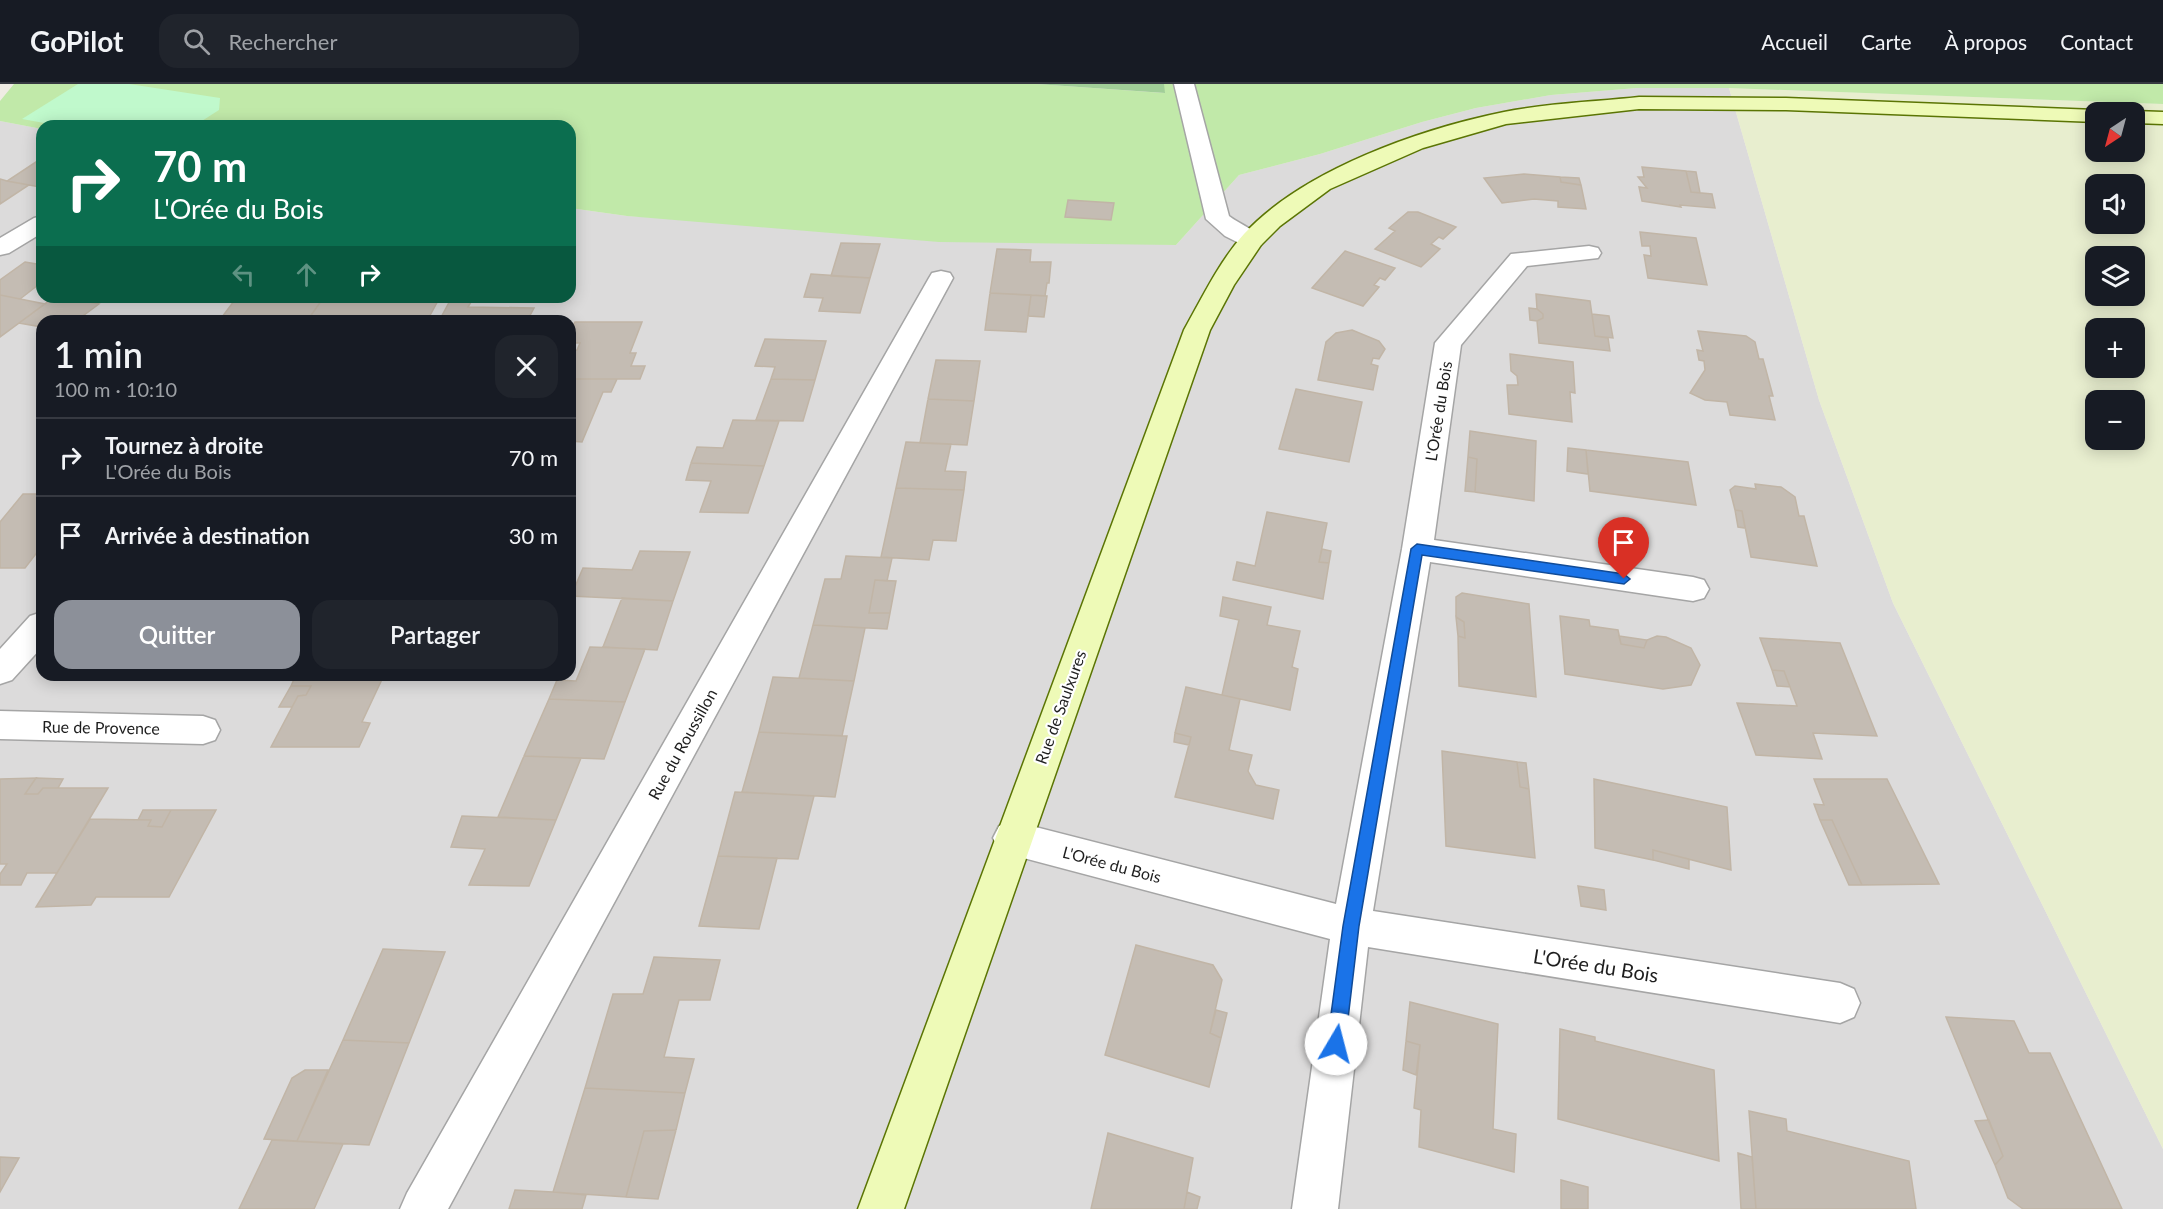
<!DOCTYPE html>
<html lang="fr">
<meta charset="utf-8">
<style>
:root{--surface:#171b24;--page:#20242c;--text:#f1f3f6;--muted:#9ea1a6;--line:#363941;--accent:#8c9099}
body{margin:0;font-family:Lato,sans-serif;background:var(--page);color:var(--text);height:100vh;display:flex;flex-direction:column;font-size:22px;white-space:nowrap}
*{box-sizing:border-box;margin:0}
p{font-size:20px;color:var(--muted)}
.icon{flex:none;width:33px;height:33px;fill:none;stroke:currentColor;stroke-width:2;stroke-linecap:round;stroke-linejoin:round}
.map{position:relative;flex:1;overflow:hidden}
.panel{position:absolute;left:36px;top:231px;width:540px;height:366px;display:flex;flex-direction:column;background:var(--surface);border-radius:18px;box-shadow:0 3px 15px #0003}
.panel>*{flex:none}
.guide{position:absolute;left:36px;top:36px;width:540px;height:183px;border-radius:18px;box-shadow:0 3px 15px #0003;background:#0b6e4f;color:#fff;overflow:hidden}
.needle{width:39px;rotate:216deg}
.buttons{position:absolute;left:2085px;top:18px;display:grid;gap:12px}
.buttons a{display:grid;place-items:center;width:60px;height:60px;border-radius:12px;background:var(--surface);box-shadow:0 3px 15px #0003;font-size:30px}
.pin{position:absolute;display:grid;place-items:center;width:51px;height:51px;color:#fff;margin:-62px -26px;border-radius:50% 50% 50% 0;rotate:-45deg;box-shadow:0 0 6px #0007}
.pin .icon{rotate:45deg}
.me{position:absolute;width:66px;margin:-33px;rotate:8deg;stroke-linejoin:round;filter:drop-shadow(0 0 4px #0008)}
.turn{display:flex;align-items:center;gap:21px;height:126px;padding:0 18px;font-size:27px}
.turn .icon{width:78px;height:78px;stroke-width:2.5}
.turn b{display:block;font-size:42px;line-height:51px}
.lanes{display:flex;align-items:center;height:57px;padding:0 18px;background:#0003;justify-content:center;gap:30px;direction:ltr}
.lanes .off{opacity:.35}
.round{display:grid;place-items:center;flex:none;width:63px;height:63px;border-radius:18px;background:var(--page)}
.summary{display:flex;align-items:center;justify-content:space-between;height:102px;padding:0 18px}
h1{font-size:36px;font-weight:600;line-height:45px}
.button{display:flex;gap:12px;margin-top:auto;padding:12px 18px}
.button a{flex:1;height:69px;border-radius:18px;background:var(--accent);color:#fff;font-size:24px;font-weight:600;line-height:69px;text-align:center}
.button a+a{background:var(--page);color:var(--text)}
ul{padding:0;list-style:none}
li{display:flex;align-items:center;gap:18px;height:78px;padding:0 18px;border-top:2px solid var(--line)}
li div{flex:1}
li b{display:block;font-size:22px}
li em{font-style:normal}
header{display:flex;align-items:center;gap:36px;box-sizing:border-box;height:84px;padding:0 30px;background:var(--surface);border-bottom:2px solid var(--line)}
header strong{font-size:28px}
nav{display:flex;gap:33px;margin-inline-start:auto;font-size:21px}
.search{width:420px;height:54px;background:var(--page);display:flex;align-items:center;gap:15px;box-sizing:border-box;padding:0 21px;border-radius:18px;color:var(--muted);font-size:22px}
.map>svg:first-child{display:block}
.residential{fill:#dcdbdb;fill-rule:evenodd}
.farmland{fill:#e8eecf;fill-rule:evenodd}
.grass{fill:#c1e9a9}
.forest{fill:#a1ce98}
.park{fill:#c0f9cc}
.building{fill:#c4bcb3;stroke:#c1b5a6;stroke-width:1.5}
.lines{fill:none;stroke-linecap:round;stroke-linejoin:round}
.street-casing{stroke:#a5a5a5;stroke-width:3}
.secondary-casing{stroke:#5b7504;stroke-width:3}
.street{fill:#fff;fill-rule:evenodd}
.secondary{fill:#eefab7;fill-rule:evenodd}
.route{fill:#1a73e8;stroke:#114b97;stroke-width:1.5}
.labels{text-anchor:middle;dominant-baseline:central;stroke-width:4.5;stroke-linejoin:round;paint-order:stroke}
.street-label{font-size:16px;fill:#1e1e1e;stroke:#fff}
.near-street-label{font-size:20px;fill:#1e1e1e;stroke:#fff}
</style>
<header>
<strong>GoPilot</strong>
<div class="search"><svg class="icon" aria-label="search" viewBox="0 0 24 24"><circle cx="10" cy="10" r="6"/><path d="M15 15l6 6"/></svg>Rechercher</div>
<nav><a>Accueil</a><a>Carte</a><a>À propos</a><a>Contact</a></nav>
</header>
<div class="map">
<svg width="2163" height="1125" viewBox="0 0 2163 1125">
<rect width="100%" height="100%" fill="#efece4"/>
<path class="residential" d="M1637,4H1729L1819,316L1893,519L2163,1065V1125H0V37L42,45V213H570V124L627,132L1176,161L1239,91L1320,70L1422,38L1476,24L1551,11ZM42,237H570V591H42Z"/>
<path class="farmland" d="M1729,4L2163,20V1065L1893,519L1819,316ZM2096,28H2134V68H2096ZM2096,100H2134V140H2096ZM2096,172H2134V212H2096ZM2096,244H2134V284H2096ZM2096,316H2134V356H2096Z"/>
<path class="grass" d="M14,0H1036L1164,9V0H2163V20L1729,4H1637L1551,11L1476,24L1422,38L1320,70L1239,91L1176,161L939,158L627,132L570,124V42H42V45L0,37V17Z"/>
<path class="forest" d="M1036,0H1164L1165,9Z"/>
<path class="park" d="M78,0H129L220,14L219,26L194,42H61L22,35Z"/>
<path class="building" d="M42,74V102L40,103L7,97Z
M1642,83L1686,87L1691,108L1712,110L1715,124L1680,121L1681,123L1642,117L1639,103L1647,104L1638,93H1644Z
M1686,87L1696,88L1700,109L1691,108Z
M1524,90L1560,93L1561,98L1581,101L1586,125L1558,123V117L1534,115L1502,119L1484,94Z
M1560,93L1579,94L1581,101L1561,98Z
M0,95L7,97L29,101L0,120Z
M1068,116L1114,119L1111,136L1065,133Z
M1408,128H1418L1456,143L1443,155L1439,153L1431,160L1440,165L1421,183L1375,165L1395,147L1389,144Z
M1640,148L1696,154L1707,201L1648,194L1644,171L1651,172L1650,162H1642Z
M841,159L880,160L870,194L831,192Z
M997,165L1031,166L1030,178H1051L1049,199H1047L1045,212L990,209Z
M1345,167L1395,184L1385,196L1380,194L1374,201L1379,203L1363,222L1312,204Z
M25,178L42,181V198L20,215L0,211V196Z
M811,190L870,194L860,229L819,227L823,214L804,213Z
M990,209L1031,211L1026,248L985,246Z
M1536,210L1590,217L1595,252L1608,254L1610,267L1539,259L1537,237L1543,234V230L1537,225Z
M0,211L45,220L0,253Z
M1031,211L1047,212L1044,233L1028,232Z
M54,213H67L99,220L76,237H42V243L19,239Z
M237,213H324L307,237H219Z
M324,213H342L341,215L406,216L408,213H440L428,235L307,237Z
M452,213H474L468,223L534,224L527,237H439Z
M1529,224L1537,225L1543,230V234L1537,237L1530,236Z
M1592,230L1609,232L1613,254L1595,252Z
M575,238H642L630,269H636L631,282H645L640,295H570V267L577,266L580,259H570V248Z
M1352,246L1379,257L1385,265L1379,275L1373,274L1371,280L1378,282L1373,306L1318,296L1326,258L1336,249Z
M1698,247L1746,252L1755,258L1759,275H1763L1773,312H1769L1775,336L1730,331L1727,318L1705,316L1690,309L1705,286L1704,277L1699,276L1697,266L1703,267Z
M765,255L826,257L815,296L771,295L775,283L755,282Z
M1510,270L1573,278L1575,309L1570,308L1572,338L1509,330L1507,301H1518L1517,292L1511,287Z
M936,276L980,277L974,317L928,315Z
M570,295H617L611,308H603L582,358L570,357Z
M771,295L815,296L803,337L756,336Z
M1296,305L1362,318L1349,378L1279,365Z
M928,315L974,317L967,361L920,359Z
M733,336L779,337L764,382L691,379L697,363L723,364Z
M1470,347L1536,357L1534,417L1475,408L1477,375L1468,373Z
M906,358L951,360L945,387L966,388L964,406L896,404Z
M1568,364L1586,366L1588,390L1567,387Z
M1586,366L1688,378L1696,421L1590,407Z
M1468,373L1477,375L1475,408L1465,407Z
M691,379L764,382L748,429L700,428L711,397L686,396Z
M1755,400L1781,403L1795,413L1799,432H1804L1817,482L1751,473L1742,427L1735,426L1730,406L1735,402L1756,405Z
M896,404L964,406L956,457L933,456L929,476L881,473Z
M23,410H42V462L25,484H0V438Z
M1735,426L1742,427L1745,444L1738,443Z
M1267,428L1327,439L1319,478L1329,479L1323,515L1233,496L1237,478L1255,482Z
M1322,465L1331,467L1329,479L1319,478Z
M640,467L690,468L673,517L571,512L583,484L632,486Z
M846,472L892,474L887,497L875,496L869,529H890L887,545L813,541L825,495H841Z
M875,496L896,497L890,529H869Z
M1462,509L1529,520L1536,613L1459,602L1458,552L1465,554L1464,538L1456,533V513Z
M1223,513L1271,523L1267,541L1300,547L1292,583L1298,585L1290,626L1222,611L1239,536L1220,532Z
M622,514L673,517L657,566L603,563Z
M1560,532L1589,536L1590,542L1618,546L1621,560L1644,564L1647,556L1657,552L1666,553L1691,564L1700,581L1691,601L1663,605L1565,590Z
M1456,533L1464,538L1465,554L1458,552Z
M813,541L865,544L854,597L799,594Z
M1619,552L1647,556L1644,564L1621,560Z
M1760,554L1840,559L1877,652L1813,649L1822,675L1756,671L1737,619L1797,622L1784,587L1772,586Z
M590,563L645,565L625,618L549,615L557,596L576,597Z
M1772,586L1784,587L1790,603L1777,602Z
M89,591H175L173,594H87Z
M296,591H384L362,638L370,639L359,663H271L298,612L306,611L311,602H291Z
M773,593L854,597L842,652L759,648Z
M291,602H311L306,611L298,612L292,623H279Z
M1186,603L1240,615L1229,666L1252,671L1248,687L1256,701L1279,706L1273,735L1175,713L1191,653L1175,649Z
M549,615L625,618L604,675L524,672Z
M759,648L847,652L835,713L742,708Z
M1175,649L1191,653L1189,661L1174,658Z
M1442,667L1517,678L1520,703L1529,705L1535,774L1446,762Z
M524,672L581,674L556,736L498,733Z
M1517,678L1526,679L1529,705L1520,703Z
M36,694L63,695L58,704H43L38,710H25Z
M36,694L25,710H38L43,704H108L57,789H27L21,801H0V790L7,780H0V695Z
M1594,695L1727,723L1731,786L1653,766V776L1595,764Z
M1814,695H1887L1939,800L1862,801L1832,736H1820L1814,720L1824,721Z
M735,708L814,712L798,775L718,772Z
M143,726H171L162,743L148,742L151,736H138Z
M171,726H216L169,813H96L91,821L36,823L90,735L151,736L148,742L162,743Z
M462,732L556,736L529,802L469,801L485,765L451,763Z
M1820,736H1832L1862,801H1849Z
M1653,766L1689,775V785L1653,776Z
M718,772L777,774L759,845L699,842Z
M1578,802L1604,806L1606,826L1581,822Z
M1136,861L1213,881L1222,896L1210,949L1221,954L1209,1003L1105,971Z
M383,865L445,868L409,959L343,956Z
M654,873L720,876L710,916H679L664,973L694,975L685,1009L585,1004L613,910H643Z
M1410,918L1498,940L1493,1045L1516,1050L1514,1088L1419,1063L1421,1026L1414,1024L1420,961L1406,957Z
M1216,926L1227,929L1221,954L1210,949Z
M1946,933L2014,937L2029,969H2050L2122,1125H2023L2008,1114L1995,1081L2003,1072Z
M1560,945L1595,953V957L1714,986L1719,1077L1558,1035Z
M343,956L409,959L369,1061L297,1057Z
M1406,957L1420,961L1416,991L1403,986Z
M305,986H328L297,1057L264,1055L292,994Z
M585,1004L685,1009L676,1046L644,1047L626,1113L553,1108Z
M1749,1027L1786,1035L1787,1047L1909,1077L1916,1125H1756Z
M1989,1036L2003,1072L1995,1081L1975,1037Z
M676,1046L658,1115L626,1113L644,1047Z
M1108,1049L1193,1074L1184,1125H1091Z
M272,1056L343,1060L314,1125H239Z
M1738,1069L1752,1073L1756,1125H1741Z
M0,1073L19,1074L0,1108Z
M1561,1096L1588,1103V1125H1561Z
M515,1106L553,1108L586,1111L582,1125H509Z
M1187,1108L1200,1113L1197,1125H1184Z"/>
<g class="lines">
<g class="street-casing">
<path id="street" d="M1174,0H1194L1229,132C1239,140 1258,147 1264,156L1261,161L1252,163L1243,161L1225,152L1206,135Z
M42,132V149L9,169L0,171V154L34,134Z
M1589,162L1598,164L1601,169L1598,174L1527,182L1461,261L1434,456L1693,493L1704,496L1709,505L1704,514L1693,517L1430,478L1373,827L1840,899L1854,905L1860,919L1854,933L1840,939L1368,863L1338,1125H1292L1330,855L1012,771L999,766L993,754L999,742L1012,737L1336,820L1402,465L1435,259L1511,170Z
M941,187L950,189L953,194L448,1125H400L407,1109L929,194L932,189Z
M42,528V563L12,596L0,600V565L30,532Z
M0,627L203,632L215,636L220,646L215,656L203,660L0,655Z"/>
</g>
<g class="secondary-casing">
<path id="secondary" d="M1639,13L1786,14L2096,26L2104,28H2096V38L1786,26L1639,25L1506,40L1423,64L1330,105L1280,142L1261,161L1234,201L1210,246L904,1125H858L1184,246C1202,214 1219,178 1244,150C1303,86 1420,45 1504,28C1548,19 1594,18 1639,13Z
M2134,27L2163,28V40L2134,39V28H2126Z"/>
</g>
<use href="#street" class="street"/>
<use href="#secondary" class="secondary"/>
</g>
<path class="route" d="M1417,460L1624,490L1630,495L1624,500L1422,471L1359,842L1345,960L1342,966L1336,969L1330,966L1327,960L1343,842L1411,465Z"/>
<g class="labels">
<g class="street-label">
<text transform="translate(1438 327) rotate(-81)">L'Orée du Bois</text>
<text transform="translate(1060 623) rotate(-70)">Rue de Saulxures</text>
<text transform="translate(101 643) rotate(1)">Rue de Provence</text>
<text transform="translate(682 660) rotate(-61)">Rue du Roussillon</text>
<text transform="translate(1112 780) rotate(15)">L'Orée du Bois</text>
</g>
<g class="near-street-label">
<text transform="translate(1596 881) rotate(9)">L'Orée du Bois</text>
</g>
</g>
</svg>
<div class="buttons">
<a><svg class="needle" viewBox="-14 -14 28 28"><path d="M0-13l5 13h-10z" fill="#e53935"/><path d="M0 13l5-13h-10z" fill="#9ea1a6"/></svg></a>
<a><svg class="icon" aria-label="sound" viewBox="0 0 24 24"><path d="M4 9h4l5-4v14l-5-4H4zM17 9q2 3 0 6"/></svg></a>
<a><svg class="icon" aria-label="layers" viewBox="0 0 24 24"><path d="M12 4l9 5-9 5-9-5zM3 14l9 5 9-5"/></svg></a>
<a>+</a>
<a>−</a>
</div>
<div class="pin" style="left:1624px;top:495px;background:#d93025"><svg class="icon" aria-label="arrive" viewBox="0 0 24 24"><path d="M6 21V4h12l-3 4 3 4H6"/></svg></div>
<svg class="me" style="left:1336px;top:960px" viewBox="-20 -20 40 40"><circle r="19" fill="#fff"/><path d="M0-13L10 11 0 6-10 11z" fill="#1a73e8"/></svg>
<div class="guide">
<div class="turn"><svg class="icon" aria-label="right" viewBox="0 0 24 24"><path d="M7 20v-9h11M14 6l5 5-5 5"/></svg><div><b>70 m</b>L'Orée du Bois</div></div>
<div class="lanes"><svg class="icon off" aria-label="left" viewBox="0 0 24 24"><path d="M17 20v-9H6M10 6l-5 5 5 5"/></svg><svg class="icon off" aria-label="ahead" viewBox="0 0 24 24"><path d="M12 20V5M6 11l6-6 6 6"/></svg><svg class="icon" aria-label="right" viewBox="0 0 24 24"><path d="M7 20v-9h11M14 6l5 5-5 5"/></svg></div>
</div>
<section class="panel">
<div class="summary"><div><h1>1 min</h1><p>100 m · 10:10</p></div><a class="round"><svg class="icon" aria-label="close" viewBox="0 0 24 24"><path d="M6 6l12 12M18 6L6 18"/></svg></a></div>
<ul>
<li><svg class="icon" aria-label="right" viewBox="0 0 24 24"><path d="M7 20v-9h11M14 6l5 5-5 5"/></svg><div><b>Tournez à droite</b><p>L'Orée du Bois</p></div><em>70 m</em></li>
<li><svg class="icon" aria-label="arrive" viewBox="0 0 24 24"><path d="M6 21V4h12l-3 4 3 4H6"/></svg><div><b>Arrivée à destination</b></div><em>30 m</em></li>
</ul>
<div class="button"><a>Quitter</a><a>Partager</a></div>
</section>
</div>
